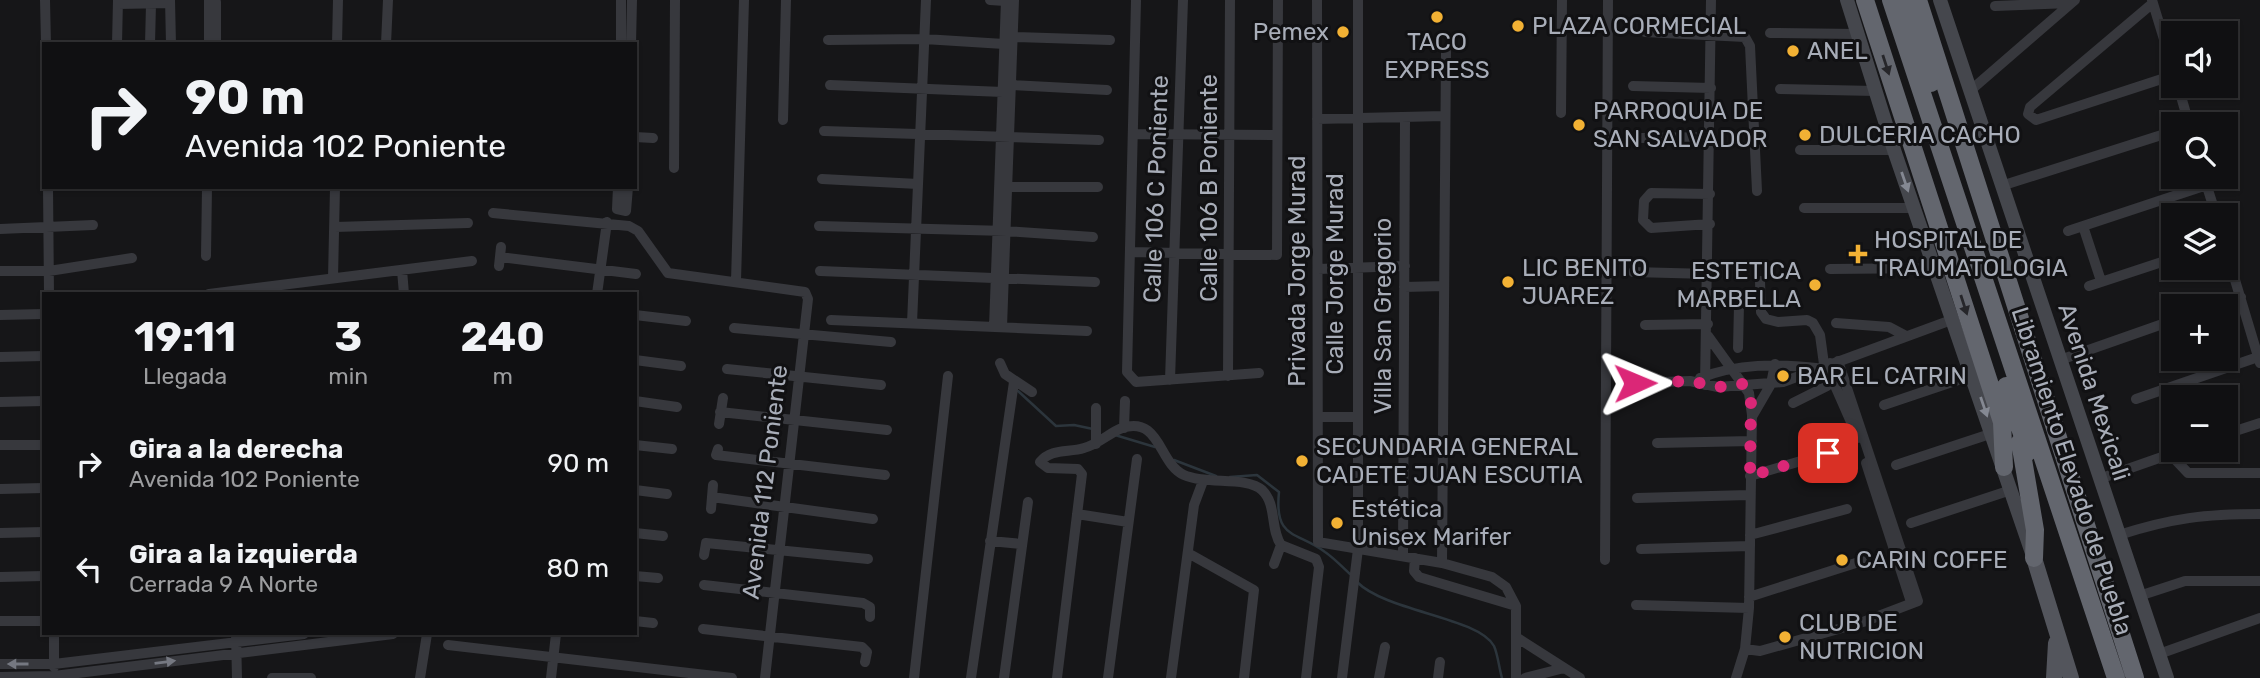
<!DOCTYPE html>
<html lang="es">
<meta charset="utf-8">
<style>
:root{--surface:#101012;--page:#1e1e20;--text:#f1f3f6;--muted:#9c9d9f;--line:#303032}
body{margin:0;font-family:Rubik,sans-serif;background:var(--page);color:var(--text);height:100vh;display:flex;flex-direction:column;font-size:26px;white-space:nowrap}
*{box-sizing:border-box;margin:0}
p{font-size:23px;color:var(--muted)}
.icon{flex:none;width:38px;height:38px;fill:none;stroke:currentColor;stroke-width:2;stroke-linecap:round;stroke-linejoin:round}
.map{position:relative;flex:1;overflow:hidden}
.side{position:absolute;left:42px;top:292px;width:595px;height:343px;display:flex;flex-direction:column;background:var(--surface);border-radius:0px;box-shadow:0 2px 5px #0004,0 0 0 2px var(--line)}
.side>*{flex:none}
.top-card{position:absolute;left:42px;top:42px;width:595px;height:147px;border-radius:0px;box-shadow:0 2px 5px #0004,0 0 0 2px var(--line);background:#101012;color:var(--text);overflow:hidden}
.fabs{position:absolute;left:2161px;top:21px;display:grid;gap:14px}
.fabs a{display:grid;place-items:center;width:77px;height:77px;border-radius:0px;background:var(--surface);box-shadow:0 2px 5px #0004,0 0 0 2px var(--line);font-size:35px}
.pin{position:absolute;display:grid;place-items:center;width:60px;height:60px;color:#fff;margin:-30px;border-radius:14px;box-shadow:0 4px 10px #0006}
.me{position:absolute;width:77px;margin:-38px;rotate:89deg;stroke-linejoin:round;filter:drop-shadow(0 0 5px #0008)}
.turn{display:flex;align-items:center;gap:24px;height:147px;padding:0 28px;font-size:32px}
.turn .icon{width:91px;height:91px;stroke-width:2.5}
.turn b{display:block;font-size:49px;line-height:60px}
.eta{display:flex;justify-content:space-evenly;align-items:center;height:119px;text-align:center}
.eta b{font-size:42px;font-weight:700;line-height:49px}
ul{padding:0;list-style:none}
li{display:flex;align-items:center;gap:21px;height:105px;padding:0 28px}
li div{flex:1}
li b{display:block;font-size:26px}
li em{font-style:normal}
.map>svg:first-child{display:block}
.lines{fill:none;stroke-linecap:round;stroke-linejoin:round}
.stream{stroke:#2c353c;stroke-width:2.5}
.street{stroke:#37383d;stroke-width:10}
.secondary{stroke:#45474d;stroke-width:14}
.primary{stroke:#53555c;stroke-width:16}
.highway{stroke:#63666e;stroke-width:18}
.oneway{fill:#26262a}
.oneway2{fill:#858993}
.oneway3{fill:#757881}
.route{stroke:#db2777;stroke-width:12;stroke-dasharray:0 21.6}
.poi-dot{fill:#f2b134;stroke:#111113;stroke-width:2.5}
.labels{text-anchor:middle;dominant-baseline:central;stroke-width:6;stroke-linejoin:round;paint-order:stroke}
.poi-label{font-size:24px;fill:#a8adb8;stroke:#111113;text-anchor:start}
.street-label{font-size:24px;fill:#a8adb8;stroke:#111113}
</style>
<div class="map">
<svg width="2260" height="678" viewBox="0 0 2260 678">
<rect width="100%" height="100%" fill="#161618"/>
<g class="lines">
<path class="stream" d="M1018,391L1056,426L1074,425L1093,429
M1115,435L1155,447
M1174,460L1216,476
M1230,477L1257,475L1279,492C1274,540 1297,531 1325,552C1334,558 1342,567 1350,574
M1357,582C1387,612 1478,617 1494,646C1498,655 1499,668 1502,678"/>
<path class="street" d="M45,0L46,44
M170,0L171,44
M990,0L1005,1
M1317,0L1318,542L1442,563L1492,577L1506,587L1516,606V678
M2152,0L2174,72
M1136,1L1127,372L1136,382L1259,373
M2153,3L2030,107L2028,114L2036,120L2174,75
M118,4L170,3
M1995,6L2070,3
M1645,32L1745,37L1750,46L1757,191
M1770,33L1857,34
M1013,37L1110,40
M828,40L924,39L1004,44
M117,44L118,0
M150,44L151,4
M209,44V0
M216,44V2
M337,44L338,0
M386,44L388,0
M621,44V0
M631,44L632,0
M830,85L1003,92
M1012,85L1107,90
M1633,86L1711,88
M2178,86L2189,124
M1780,89L1875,91
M1971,90L2075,0
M1561,113L1562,0
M1317,119L1444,116
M783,120L786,0
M824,131L1099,140
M1134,134L1277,135
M635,137L653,138
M1641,138L1710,137
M1800,150H1894
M674,168L675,0
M2204,177L2216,215
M822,179L918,184
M2001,186L2174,131
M48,187L49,294
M618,187L617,209L626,211L628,187
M1009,187H1098
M1804,208H1914
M493,213L629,226L638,231L668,273L805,292L808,299L765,678
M1710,224L1651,228L1643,220L1644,201L1651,193L1710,194
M819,226L1006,231L1093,237
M2083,226L2101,281
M335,227L468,223
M0,229L93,225
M2068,231L2207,185
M2226,250L2260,363
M1131,252L1277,255L1278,0
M206,256L207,187
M500,257L636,274
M499,266L501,247
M1318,269L1405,266
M1830,269L1936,268
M402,270L404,294
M0,271H49L132,258
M820,271L1095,282
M1633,272L1709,274
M333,278L335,187
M736,281L744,0
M1760,281L1761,312L1766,319L1778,322L1807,320L1813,323L1820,335L1827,386L1793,403
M2089,286L2174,258
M1404,287L1444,286
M209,294L472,261
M597,294L607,222
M1709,294L1736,298L1739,305L1738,348
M2213,306L2241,297
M0,315L44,314
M635,315L686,321
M831,320L1087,331
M912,323L926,0
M1836,323L1889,327L1906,336
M1645,325L1708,324
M994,327L1006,0
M1002,327L1014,0
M734,328L891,342
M1708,336L1749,393L1752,415L1749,608L1745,649L1736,678
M0,357L44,356
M635,360L681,366
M2060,360L2174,320
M1000,363L1005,374L1032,392
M1830,363L1836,388L1858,438
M727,369L881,385
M1228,376L1230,0
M1700,378C1739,363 1776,364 1816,368
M1170,380L1183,0
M1635,383L1690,381L1718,387L1783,382L1954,319
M1705,385L1711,0
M2136,399L2258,357
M635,401L677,407
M0,402L44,401
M1884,405L1973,375
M1096,408V444
M720,412L887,430
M1753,415L1771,384L1775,364
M1318,417H1356
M719,424L723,398
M1124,428L1125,401
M2226,434L2260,423
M1657,443L1752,441
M0,445H44
M635,445L672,449
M718,449L716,455L885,475
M2170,454L2188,473H2260
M1866,463L1911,602
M1896,465L1993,433
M1750,476L1828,453
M2099,479L2182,450
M0,489L44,488
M635,490L667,494
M712,497L873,519
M1637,498L1749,495
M711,509L713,485
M1077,514L1128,522
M1911,523L2011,490
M0,533L44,532
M635,533L663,536
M1750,535L1847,509
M2119,535C2172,518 2205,514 2260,514
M990,541L1022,544
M1641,549L1750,546
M1188,553L1254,590L1244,678
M704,555L706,543L868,559
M1403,556L1405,119
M1415,558L1414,571L1419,577L1516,606
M1605,560L1608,0
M1442,563L1446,52
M1274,564L1281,545
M635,576L658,578
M0,577L44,576
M704,585L863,603L870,607V617
M2139,596L2185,581H2260
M1749,597L1862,561
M1636,605L1749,608
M0,621H44
M635,621L653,623
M703,629L862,647L867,652L865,662
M54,634V667
M236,634L237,678
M1516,637L1580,678
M448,645L732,678
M1745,649L1760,651L1863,622L1918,601L1838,361
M2159,654L2260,618
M0,664H54L304,634
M0,677L54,676L393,634
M272,678H311
M420,678L427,634
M551,678L556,634
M914,678L948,376
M971,678L1014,382
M1004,678L1028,502
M1057,678L1082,474L1078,469L1048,468L1040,462C1052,448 1068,453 1084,448C1099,444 1109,433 1122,428C1161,416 1158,463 1184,475C1206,485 1247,476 1262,490C1277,504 1270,529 1281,545L1316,559L1319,567L1306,678
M1108,678L1137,459
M1171,678L1194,505L1203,481
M1342,678L1358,549V0
M1379,678L1385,647
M1438,678L1440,662
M1525,678L1564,668"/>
<path class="secondary" d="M1847,0L1894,150L2032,553
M1940,0L2167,678"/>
<path class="primary" d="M2034,558L2071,678
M2054,678L2056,643"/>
<path class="highway" d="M1865,0L2002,422L2004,467
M1891,0L2116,678
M1904,0L1931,83
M1918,0L2135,678
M2006,386L2028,452
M2020,442L2035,530L2034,558"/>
</g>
<defs><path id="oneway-solid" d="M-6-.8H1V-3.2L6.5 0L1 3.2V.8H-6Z" transform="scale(1.75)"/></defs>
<g class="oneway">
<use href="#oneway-solid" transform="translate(1886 65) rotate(72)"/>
<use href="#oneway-solid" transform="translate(1964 305) rotate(72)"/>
</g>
<g class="oneway2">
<use href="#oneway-solid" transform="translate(1905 182) rotate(71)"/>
<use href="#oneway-solid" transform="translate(1984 407) rotate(71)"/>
</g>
<g class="oneway3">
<use href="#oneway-solid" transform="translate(165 662) rotate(-7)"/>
<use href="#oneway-solid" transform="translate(18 664) rotate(180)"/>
</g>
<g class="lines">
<path class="route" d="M1635,383L1690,381L1718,387L1742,384L1751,397L1750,476L1828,453"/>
</g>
<g class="poi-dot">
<circle cx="1437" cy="17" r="7"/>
<circle cx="1518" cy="26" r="7"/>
<circle cx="1343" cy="32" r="7"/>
<circle cx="1793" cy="51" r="7"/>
<circle cx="1579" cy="125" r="7"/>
<circle cx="1805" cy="135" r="7"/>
<path d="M1854.5 243.5h7v7h7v7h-7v7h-7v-7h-7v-7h7z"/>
<circle cx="1508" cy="282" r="7"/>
<circle cx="1815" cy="285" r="7"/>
<circle cx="1783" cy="376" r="7"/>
<circle cx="1302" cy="461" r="7"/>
<circle cx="1337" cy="523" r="7"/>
<circle cx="1842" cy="560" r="7"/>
<circle cx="1785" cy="637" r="7"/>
</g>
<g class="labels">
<g class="poi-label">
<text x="1532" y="26">PLAZA CORMECIAL</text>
<text x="1329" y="32" text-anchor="end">Pemex</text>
<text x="1437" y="42" text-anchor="middle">TACO<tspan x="1437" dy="28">EXPRESS</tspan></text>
<text x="1807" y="51">ANEL</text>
<text x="1593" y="111">PARROQUIA DE<tspan x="1593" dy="28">SAN SALVADOR</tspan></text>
<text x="1819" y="135">DULCERIA CACHO</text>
<text x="1874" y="240">HOSPITAL DE<tspan x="1874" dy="28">TRAUMATOLOGIA</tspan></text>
<text x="1522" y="268">LIC BENITO<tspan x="1522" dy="28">JUAREZ</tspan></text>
<text x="1801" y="271" text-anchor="end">ESTETICA<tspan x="1801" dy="28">MARBELLA</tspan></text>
<text x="1797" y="376">BAR EL CATRIN</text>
<text x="1316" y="447">SECUNDARIA GENERAL<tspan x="1316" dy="28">CADETE JUAN ESCUTIA</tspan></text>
<text x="1351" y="509">Estética<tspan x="1351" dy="28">Unisex Marifer</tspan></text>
<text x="1856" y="560">CARIN COFFE</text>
<text x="1799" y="623">CLUB DE<tspan x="1799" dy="28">NUTRICION</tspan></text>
</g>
<g class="street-label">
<text transform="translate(1209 188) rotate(-90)">Calle 106 B Poniente</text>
<text transform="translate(1156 189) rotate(-88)">Calle 106 C Poniente</text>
<text transform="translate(1297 271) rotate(-90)">Privada Jorge Murad</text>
<text transform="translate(1335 274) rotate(-90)">Calle Jorge Murad</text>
<text transform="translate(1383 316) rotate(-90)">Villa San Gregorio</text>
<text transform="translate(2094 392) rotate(72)">Avenida Mexicali</text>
<text transform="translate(2072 471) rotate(72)">Libramiento Elevado de Puebla</text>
<text transform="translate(765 482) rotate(-83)">Avenida 112 Poniente</text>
</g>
</g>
</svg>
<div class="fabs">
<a><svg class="icon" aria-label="sound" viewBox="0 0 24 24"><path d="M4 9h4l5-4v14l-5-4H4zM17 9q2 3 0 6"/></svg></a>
<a><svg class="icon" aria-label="search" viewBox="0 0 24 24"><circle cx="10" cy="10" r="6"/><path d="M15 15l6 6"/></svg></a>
<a><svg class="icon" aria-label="layers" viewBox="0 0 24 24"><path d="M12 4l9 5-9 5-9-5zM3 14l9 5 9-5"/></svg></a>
<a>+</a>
<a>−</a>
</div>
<div class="pin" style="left:1828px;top:453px;background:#d93025"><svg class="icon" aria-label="arrive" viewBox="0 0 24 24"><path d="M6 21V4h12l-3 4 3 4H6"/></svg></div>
<svg class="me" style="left:1635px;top:383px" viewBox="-20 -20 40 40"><path d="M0-17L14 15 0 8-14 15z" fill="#db2777" stroke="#fff" stroke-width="4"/></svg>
<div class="top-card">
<div class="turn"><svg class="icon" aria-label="right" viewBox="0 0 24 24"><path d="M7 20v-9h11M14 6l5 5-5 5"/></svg><div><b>90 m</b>Avenida 102 Poniente</div></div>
</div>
<section class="side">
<div class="eta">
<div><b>19:11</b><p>Llegada</p></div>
<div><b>3</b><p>min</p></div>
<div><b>240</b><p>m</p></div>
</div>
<ul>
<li><svg class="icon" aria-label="right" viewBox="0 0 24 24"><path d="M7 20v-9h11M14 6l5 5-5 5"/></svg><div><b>Gira a la derecha</b><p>Avenida 102 Poniente</p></div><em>90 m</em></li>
<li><svg class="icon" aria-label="left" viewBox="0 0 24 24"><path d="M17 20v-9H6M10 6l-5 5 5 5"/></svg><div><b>Gira a la izquierda</b><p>Cerrada 9 A Norte</p></div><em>80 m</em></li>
</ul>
</section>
</div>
